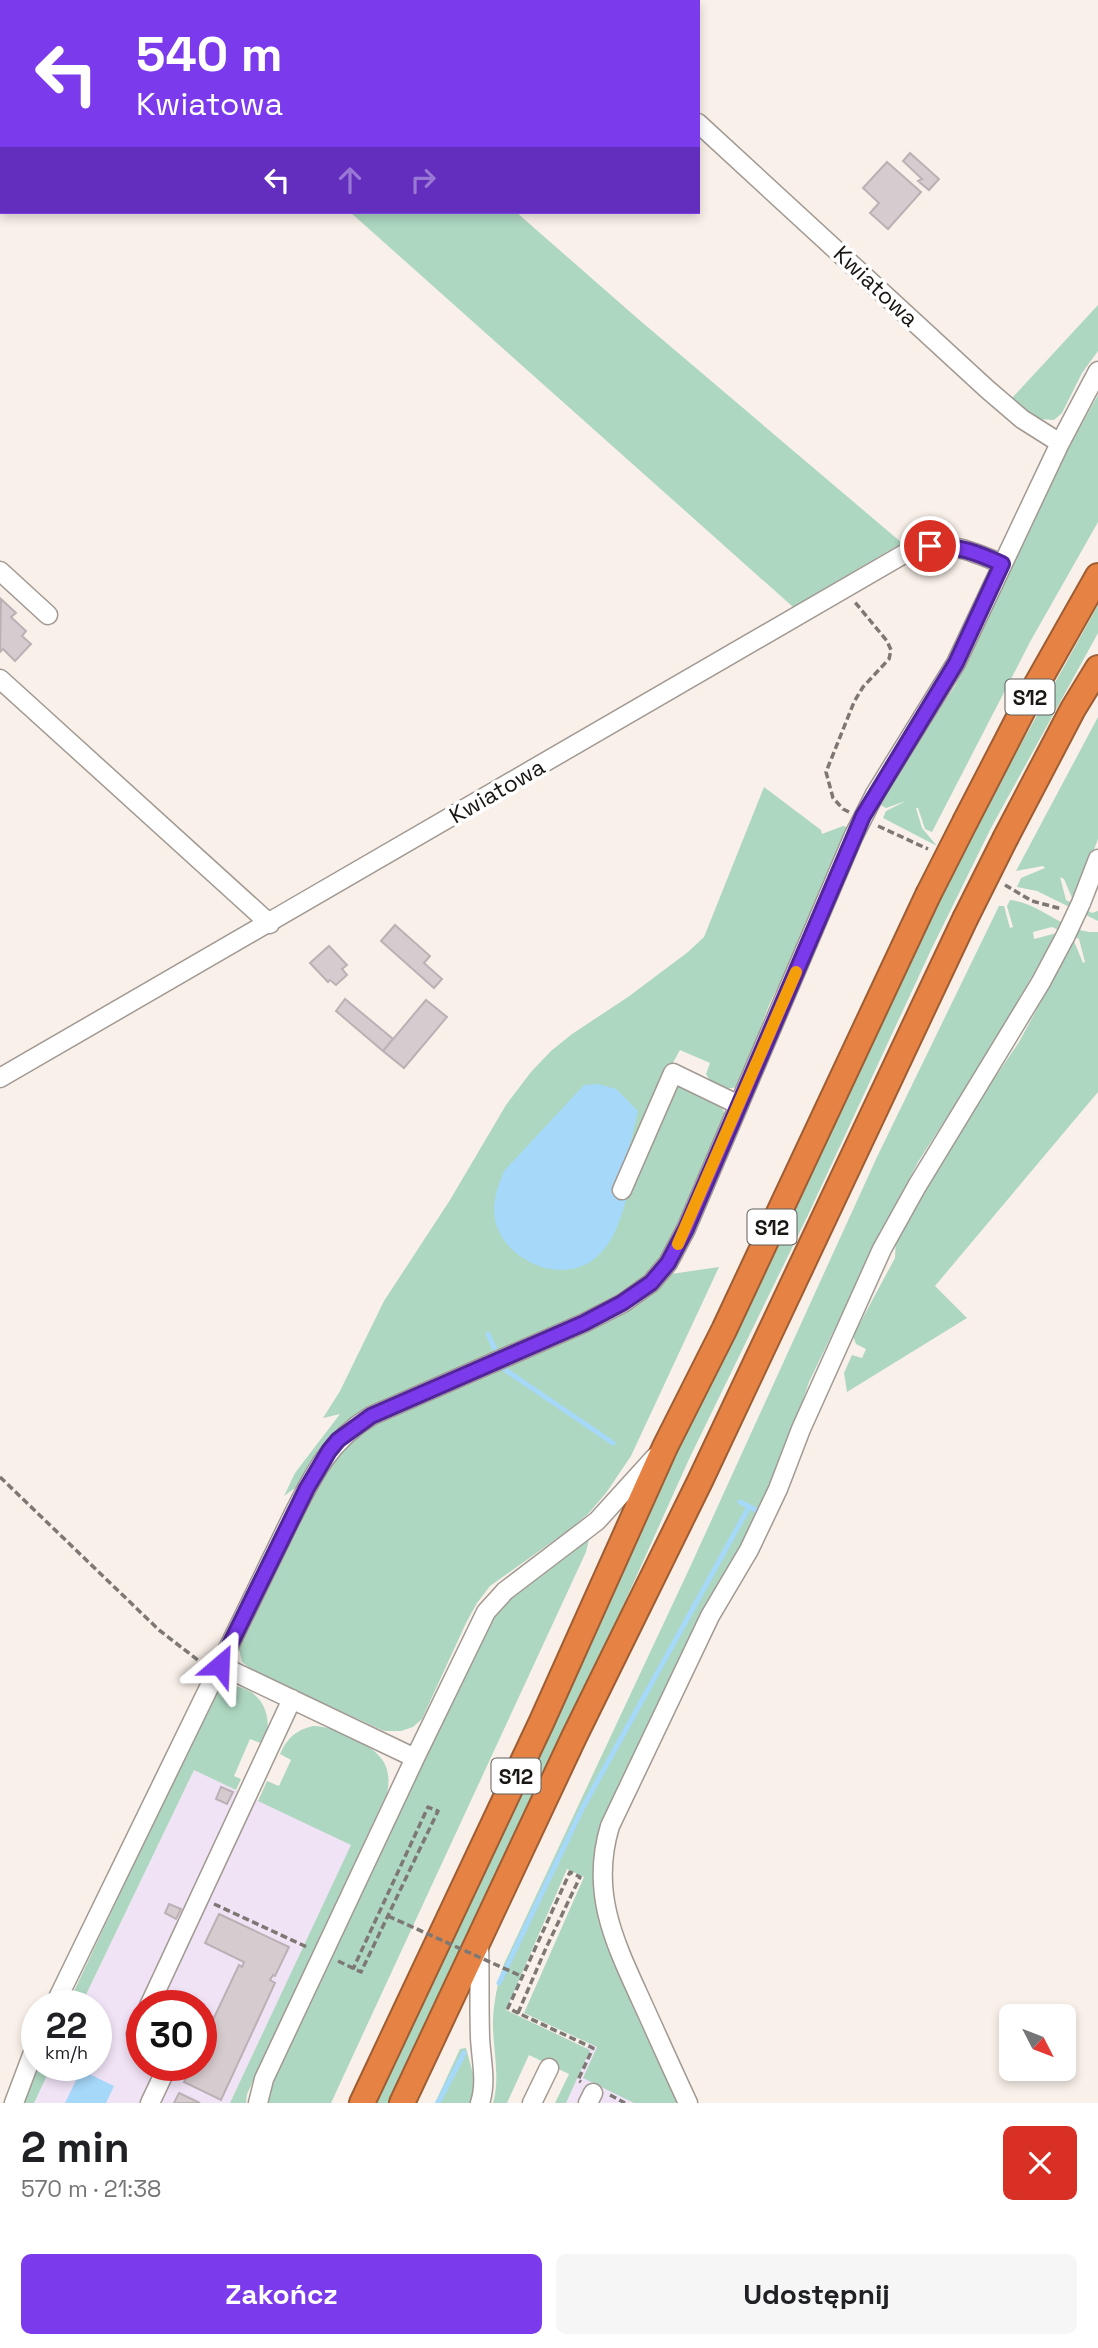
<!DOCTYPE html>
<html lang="pl">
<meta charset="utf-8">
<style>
:root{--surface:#fff;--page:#f6f6f6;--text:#202124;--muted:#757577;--accent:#7c3aed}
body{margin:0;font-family:"Space Grotesk",sans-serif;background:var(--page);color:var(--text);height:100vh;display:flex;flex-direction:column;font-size:26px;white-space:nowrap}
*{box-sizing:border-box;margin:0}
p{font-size:23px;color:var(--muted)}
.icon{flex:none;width:38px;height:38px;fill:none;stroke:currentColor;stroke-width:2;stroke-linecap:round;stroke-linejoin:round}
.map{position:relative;height:2103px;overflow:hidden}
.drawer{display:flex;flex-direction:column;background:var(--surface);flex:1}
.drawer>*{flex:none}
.hud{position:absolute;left:0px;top:0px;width:700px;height:214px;box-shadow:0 4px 10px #0003;background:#7c3aed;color:#fff;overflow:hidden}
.needle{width:46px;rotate:132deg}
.tools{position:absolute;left:999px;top:2004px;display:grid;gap:14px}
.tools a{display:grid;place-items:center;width:77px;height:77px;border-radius:10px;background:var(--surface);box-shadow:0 4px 10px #0003;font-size:35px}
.speed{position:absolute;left:21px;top:1990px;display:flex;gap:14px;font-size:35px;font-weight:700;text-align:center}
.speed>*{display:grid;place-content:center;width:91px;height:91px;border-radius:50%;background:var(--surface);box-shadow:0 4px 10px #0003;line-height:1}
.speed small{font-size:18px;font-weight:400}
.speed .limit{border:10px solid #d22;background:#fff;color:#111}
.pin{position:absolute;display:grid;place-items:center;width:60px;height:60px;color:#fff;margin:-30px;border:4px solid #fff;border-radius:50%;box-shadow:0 2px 7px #0007}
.me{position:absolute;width:77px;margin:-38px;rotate:26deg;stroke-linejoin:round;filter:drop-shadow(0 0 5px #0008)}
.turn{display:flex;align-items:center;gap:24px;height:147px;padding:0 21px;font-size:32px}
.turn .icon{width:91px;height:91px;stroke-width:2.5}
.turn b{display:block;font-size:49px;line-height:60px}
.lanes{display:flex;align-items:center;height:66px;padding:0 21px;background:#0003;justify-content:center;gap:35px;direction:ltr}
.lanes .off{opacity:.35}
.round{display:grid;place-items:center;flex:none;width:74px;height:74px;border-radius:10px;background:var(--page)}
.overview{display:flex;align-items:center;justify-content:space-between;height:119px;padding:0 21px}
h1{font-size:42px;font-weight:700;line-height:52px}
.primary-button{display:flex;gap:14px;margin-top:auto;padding:14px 21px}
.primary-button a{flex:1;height:80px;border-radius:10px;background:var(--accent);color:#fff;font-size:28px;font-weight:700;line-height:80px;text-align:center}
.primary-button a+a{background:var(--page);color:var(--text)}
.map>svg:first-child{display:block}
.commercial{fill:#f0e3f6;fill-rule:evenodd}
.green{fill:#add7c1}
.water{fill:#a6d8f9}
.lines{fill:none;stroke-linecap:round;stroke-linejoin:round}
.stream{stroke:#a6d8f9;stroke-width:5}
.building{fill:#d6cbcf;stroke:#bbb1b5;stroke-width:2}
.minor-casing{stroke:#a19992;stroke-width:21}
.highway-casing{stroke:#9e5d33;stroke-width:28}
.path{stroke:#7e7874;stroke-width:3.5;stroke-dasharray:7 3.5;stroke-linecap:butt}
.minor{stroke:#fff;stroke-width:18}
.highway{stroke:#e68344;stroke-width:24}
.minor-bridge-casing{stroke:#a19992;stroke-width:21;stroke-linecap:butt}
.highway-bridge-casing{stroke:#9e5d33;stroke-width:28;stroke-linecap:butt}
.path-bridge{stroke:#7e7874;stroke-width:3.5;stroke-dasharray:7 3.5;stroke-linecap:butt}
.minor-bridge{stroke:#fff;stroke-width:18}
.highway-bridge{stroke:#e68344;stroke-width:24}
.route-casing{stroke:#51269a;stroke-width:18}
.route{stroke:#7c3aed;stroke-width:12}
.slow{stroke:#f59e0b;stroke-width:12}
.labels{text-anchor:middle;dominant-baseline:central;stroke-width:7;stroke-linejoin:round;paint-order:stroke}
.shield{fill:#fff;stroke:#5e5c5a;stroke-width:2}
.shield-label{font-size:21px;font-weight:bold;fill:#191613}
.street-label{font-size:23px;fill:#191613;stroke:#fff}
</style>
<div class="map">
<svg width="1098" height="2103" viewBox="0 0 1098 2103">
<rect width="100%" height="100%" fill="#f9f0e9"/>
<path class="commercial" d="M194,1770L352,1845L230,2103H34L52,2065H96V2006L81,2005ZM142,2006H201V2065H142Z
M593,2033L668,2103H561Z"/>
<path class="green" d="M350,212H516L637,318L902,543L793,607Z
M1098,305V351L1082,373L1062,413L1054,420L1038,419L1012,398Z
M1098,395V522L1030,642L932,832L925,829L918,808H916L922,828L937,846L883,818L886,811L906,801L886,808L879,804L906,758L955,686L1071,443Z
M1098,605V633L991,828L931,950L808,1215L690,1457L567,1731L389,2103H375L555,1721L675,1453L796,1207L918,943L979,820Z
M1098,717V839L1075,900L1072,898L1064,879L1060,877L1066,900L1092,913L1098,911V921L1037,891L1017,887L1021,878L1045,868L1043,866L1016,871Z
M764,787L821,830L822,834L843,826L850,828L788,971C764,1004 756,1047 741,1085C726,1092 714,1089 706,1074L710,1063L680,1050L665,1077L718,1105L723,1109L725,1116L674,1241L653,1273L621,1298L373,1407L343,1425L326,1442L298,1486L284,1496L295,1473L340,1414L323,1418L340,1391L384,1301L450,1200L506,1105L531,1072L551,1051L572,1034L628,997L688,952L704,937Z
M1010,900C1042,903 1065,934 1098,932V1092L935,1286L967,1318L847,1392L844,1373L852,1355L862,1358L866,1349L856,1344L853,1336L895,1258L896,1236L943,1153L1019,1042L1074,941L1083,963L1085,962L1079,939L1052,927L1033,932L1034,939L1057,933L986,1056L918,1162L861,1274L809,1382L777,1477L598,1848L593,1878L605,1936L630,1998L637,2005L679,2103H634L583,2078L597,2047L524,2013L584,1877L567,1869L506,2010L590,2050L566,2103H555L569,2074L529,2055L507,2103H493C501,2076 492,2046 493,2019C494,2000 498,1981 504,1964L691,1565L877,1157L999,906H1004L1010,928L1013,927L1007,906Z
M719,1267L631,1456L606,1493L588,1514L570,1529L490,1586L477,1603L466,1623L422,1719L413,1727L401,1731H384L255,1672L242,1662L238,1645L313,1493L342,1446L382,1418L634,1307L649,1297L671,1274Z
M589,1539L586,1552L331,2103H266L267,2095L491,1616L513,1595Z
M230,1686C261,1686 276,1718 263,1744L250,1739L234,1776L241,1779L236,1790L194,1770L81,2005L67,2006L215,1692Z
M313,1726C327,1726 337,1731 350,1737C376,1749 394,1762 387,1793L247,2094L246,2103H230L351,1845L258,1801L267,1781L279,1786L291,1760L280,1754C287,1738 296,1730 313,1726Z
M466,2048L475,2081L471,2103H435L460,2049Z
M39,2065H52L34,2103H22Z"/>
<path class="water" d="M598,1084L616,1089L638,1111L620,1188L628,1193C621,1217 615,1243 594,1259C561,1285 507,1261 496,1224C491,1205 497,1188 504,1171L584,1085Z
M81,2070L114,2086L106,2103H65Z"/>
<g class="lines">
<path class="stream" d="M488,1334L504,1369L613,1443
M740,1502L756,1510
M499,1983L582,1809L749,1507
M438,2103L464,2053"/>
</g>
<path class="building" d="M910,153L939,179L929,190L918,181L922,179L903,161Z
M887,162L921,192L888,229L870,213L879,203L863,188Z
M1,599L16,613L11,617L26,631L22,636L31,644L15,661L3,649L0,652Z
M395,925L430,956L424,963L442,979L434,988L381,941Z
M329,946L347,965L342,969L347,975L336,985L330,980L328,982L310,963Z
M345,999L393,1039L383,1051L336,1011Z
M426,1000L447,1017L404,1068L383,1051Z
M221,1787L233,1792L227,1804L216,1799Z
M169,1904L181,1909L176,1919L165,1913Z
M219,1914L289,1947L275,1976L273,1975L270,1980L275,1983L221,2100L184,2082L192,2065H201V2045L239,1965L242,1967L244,1962L205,1943Z
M179,2093L200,2103H174Z"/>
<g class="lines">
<g class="minor-casing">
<path id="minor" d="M563,0L565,2
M698,123L987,389L1022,419L1060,443
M0,571L48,615
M0,679L270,924
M875,794L956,663L1060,443L1098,371
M1081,903L1098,859
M0,1078L904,554C943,539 966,548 1002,564
M622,1190L673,1073L739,1105
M220,1665L415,1758
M479,1943C480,1974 479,2006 480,2037C481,2060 487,2081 480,2103
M54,2006L290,1521C312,1477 328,1442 371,1416L584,1323L623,1303L651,1283L668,1263L686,1229L854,835
M149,2006L292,1699
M142,2021L136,2034L142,2037
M14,2103L37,2042
M150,2103L168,2065
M258,2103L264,2079L415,1758L486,1612L505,1591L597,1521L655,1457
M532,2103L549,2068
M588,2103L593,2093
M688,2103C672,2069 657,2035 641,2000C614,1941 590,1892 610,1826L710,1616L749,1550L778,1489L801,1429L882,1249L917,1186L1041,982L1066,935"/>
</g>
<g class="highway-casing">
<path id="highway" d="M966,820L1029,698L1098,576
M1006,837L1073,709L1098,668
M362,2103L542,1721L665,1447L724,1330L928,895
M402,2103L574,1737L700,1481L965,919"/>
</g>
<path class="path" d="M849,812L843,809L833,798L826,772L854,702L863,687L889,659L891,650L887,641L854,601
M878,826L928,849
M1005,885L1032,901L1062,909
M0,1477L159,1630L203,1664
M214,1904L309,1948
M338,1961L361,1972L438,1811L428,1807L353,1969
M518,2013L546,1948L580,1877L570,1872L508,2008L518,2013L593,2048L578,2080L581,2082
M610,2095L625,2103"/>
<use href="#minor" class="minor"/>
<use href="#highway" class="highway"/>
<g class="minor-bridge-casing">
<path id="minor-bridge" d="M854,835L875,794
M1066,935L1081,903"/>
</g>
<g class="highway-bridge-casing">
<path id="highway-bridge" d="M928,895L966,820
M965,919L1006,837"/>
</g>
<path class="path-bridge" d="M388,1916L521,1976"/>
<use href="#minor-bridge" class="minor-bridge"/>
<use href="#highway-bridge" class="highway-bridge"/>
</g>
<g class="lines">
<g class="route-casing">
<path id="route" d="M220,1665L307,1488L329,1451L338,1440L371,1416L584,1323L622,1303L651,1283L668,1263L686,1229L863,816L956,663L1002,564C978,553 957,545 930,546"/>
</g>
<use href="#route" class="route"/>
<path class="slow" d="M678,1244L796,972"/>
</g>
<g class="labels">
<g class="shield">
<rect x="1005.5" y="679.5" width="49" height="35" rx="5"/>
<rect x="747.5" y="1209.5" width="49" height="35" rx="5"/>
<rect x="491.5" y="1758.5" width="49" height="35" rx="5"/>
</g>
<g class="shield-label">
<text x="1030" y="697">S12</text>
<text x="772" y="1227">S12</text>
<text x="516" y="1776">S12</text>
</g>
<g class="street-label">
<text transform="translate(876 286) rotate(43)">Kwiatowa</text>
<text transform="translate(497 791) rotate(-30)">Kwiatowa</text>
</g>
</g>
</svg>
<div class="tools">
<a><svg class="needle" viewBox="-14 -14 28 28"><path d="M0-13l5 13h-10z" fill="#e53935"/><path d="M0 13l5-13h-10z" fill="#757577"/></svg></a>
</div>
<div class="speed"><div>22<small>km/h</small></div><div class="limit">30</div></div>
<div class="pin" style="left:930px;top:546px;background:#d93025"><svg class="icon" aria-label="arrive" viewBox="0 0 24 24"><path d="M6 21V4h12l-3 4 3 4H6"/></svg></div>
<svg class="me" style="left:220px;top:1665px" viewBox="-20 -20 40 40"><path d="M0-17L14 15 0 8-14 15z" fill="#7c3aed" stroke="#fff" stroke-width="4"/></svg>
<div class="hud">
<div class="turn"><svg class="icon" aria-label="left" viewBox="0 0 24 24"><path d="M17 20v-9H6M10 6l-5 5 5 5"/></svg><div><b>540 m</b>Kwiatowa</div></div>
<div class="lanes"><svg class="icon" aria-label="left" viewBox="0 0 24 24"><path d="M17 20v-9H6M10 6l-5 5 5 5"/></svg><svg class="icon off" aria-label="ahead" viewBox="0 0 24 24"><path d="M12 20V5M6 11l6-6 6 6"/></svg><svg class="icon off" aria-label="right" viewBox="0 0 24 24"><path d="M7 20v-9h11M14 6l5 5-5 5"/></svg></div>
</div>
</div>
<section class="drawer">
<div class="overview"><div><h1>2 min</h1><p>570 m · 21:38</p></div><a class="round" style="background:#d93025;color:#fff"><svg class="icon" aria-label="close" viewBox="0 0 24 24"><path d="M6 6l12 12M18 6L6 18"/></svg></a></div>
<div class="primary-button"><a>Zakończ</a><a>Udostępnij</a></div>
</section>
